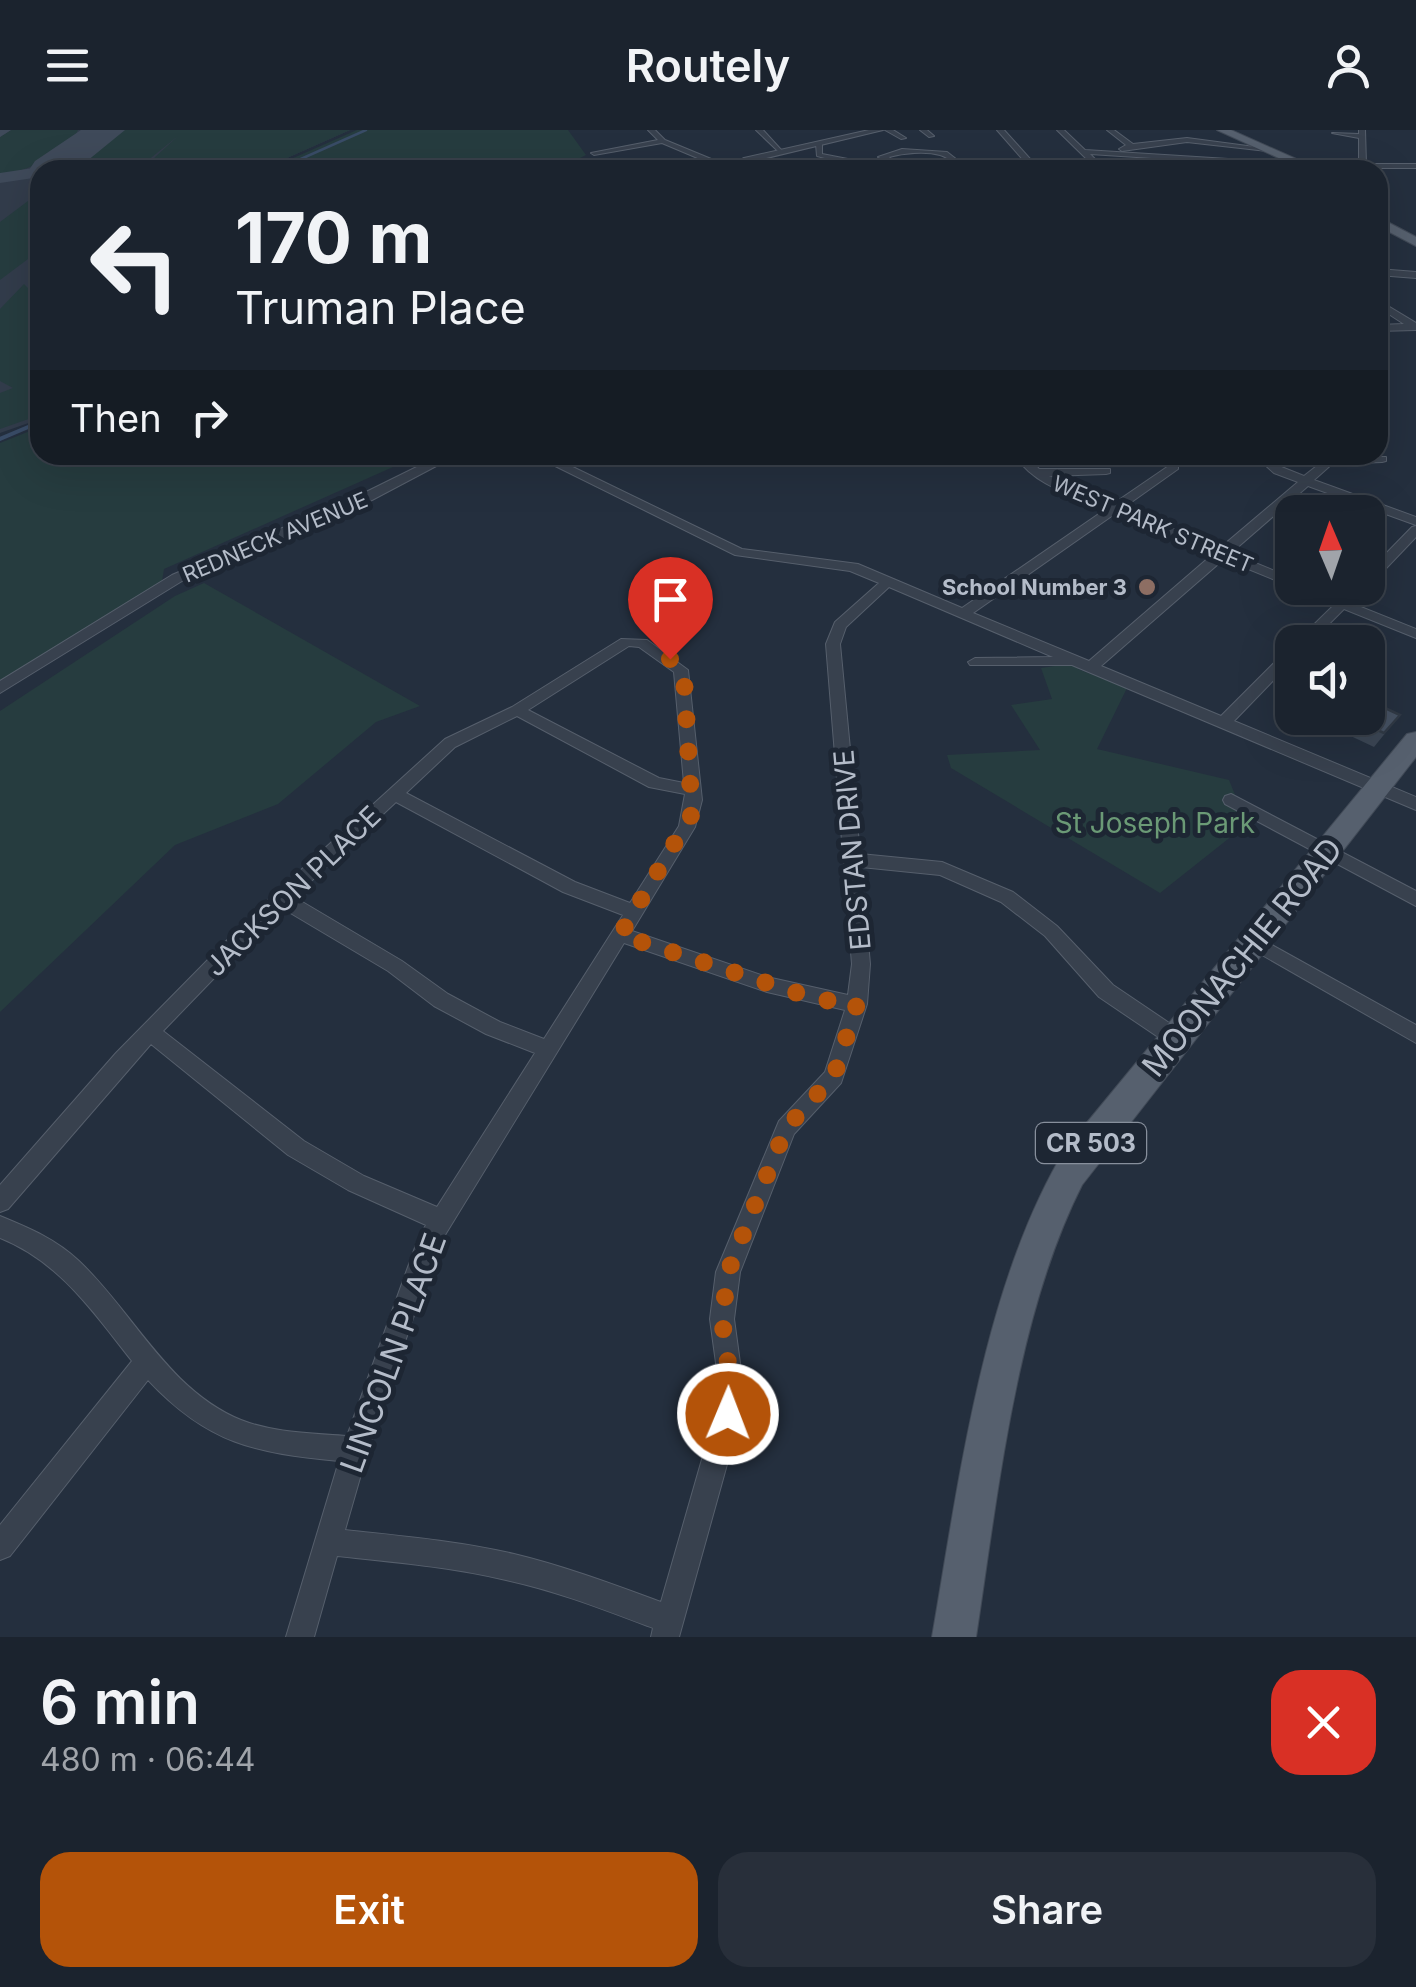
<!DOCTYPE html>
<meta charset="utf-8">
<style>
:root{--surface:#1b232e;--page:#282f3a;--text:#f1f3f6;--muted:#a0a4aa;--line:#39404a;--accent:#b45309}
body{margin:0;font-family:Inter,sans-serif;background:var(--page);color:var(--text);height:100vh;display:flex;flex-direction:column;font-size:38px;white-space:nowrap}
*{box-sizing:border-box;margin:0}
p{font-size:32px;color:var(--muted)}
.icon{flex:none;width:55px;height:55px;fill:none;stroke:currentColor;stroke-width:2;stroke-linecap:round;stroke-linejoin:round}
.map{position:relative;height:1507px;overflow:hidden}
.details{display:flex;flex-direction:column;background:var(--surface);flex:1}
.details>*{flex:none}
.banner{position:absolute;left:30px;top:30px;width:1358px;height:305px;border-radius:30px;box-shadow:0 10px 40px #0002,0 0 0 2px var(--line);background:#1b232e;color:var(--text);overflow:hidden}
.needle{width:65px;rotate:358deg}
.fabs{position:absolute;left:1275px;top:365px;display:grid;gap:20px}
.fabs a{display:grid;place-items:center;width:110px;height:110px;border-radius:20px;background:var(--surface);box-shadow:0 10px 40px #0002,0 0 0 2px var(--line);font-size:50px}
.pin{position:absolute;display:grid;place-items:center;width:85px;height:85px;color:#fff;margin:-102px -42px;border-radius:50% 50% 50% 0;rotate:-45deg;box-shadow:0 0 10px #0007}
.pin .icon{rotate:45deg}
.me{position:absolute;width:110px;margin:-55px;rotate:1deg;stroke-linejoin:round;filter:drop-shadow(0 0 8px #0008)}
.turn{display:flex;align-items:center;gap:35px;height:210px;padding:0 40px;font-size:45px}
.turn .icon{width:130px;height:130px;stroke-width:2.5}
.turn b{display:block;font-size:70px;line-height:85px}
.then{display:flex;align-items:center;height:95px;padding:0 40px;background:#0003;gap:20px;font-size:38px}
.round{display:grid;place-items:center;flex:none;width:105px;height:105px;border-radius:30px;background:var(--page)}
.headline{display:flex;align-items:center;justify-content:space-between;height:170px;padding:0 40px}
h1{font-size:60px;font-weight:600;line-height:75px}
.primary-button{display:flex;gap:20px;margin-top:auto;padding:20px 40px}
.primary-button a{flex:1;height:115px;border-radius:30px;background:var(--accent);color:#fff;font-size:40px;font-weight:600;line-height:115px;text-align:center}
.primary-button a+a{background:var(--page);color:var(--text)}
header{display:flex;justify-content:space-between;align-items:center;height:130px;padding:0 40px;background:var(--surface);font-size:45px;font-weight:600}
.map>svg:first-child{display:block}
.airport{fill:#323c4b}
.green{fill:#263c3f}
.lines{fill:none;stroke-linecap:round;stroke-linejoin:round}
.stream-far1{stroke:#394c67;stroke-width:2.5}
.stream{stroke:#394c67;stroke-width:4}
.taxiway{fill:#3f4a5a;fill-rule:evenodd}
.runway{fill:#3f4a5a;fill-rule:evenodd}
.minor-casing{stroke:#565f6c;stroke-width:2}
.tertiary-casing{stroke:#565f6c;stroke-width:2}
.primary-casing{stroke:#414a57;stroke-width:2}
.minor{fill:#38414e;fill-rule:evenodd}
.tertiary{fill:#38414e;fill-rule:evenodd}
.primary{fill:#56606e;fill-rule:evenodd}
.wall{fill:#3b4654}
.building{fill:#455162;stroke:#303945;stroke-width:2.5}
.route{stroke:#b45309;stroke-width:18;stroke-dasharray:0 32.4}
.education-dot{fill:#8d6e63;stroke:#1d2633;stroke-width:4}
.labels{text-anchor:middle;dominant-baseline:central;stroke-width:10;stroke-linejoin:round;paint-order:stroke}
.far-street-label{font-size:22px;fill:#b4bcc9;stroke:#1d2633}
.far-poi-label{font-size:22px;font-weight:bold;fill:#b4bcc9;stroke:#1d2633;text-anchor:end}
.shield{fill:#1d2633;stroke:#878f9c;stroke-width:2.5}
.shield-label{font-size:25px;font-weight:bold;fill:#b4bcc9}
.park-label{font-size:28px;fill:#6b9a76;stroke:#1d2633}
.street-label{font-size:28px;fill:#b4bcc9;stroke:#1d2633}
.near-street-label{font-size:32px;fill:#b4bcc9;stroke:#1d2633}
</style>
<header><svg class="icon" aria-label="menu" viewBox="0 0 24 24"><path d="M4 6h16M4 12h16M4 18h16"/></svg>Routely<svg class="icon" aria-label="person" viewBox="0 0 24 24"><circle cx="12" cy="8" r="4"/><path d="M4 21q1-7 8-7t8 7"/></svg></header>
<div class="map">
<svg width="1416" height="1507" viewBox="0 0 1416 1507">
<rect width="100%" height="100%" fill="#242f3e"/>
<path class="airport" d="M0,0H350L260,40H40V137L30,155L40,164V289L0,303Z"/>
<path class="green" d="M11,0H78C67,26 26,41 0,45V7Z
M124,0H350L260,40H141L178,6L136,40H70Z
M357,0H568L586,25L572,32L601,40H266Z
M40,62V120L0,150V92Z
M24,154L40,170V285L0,299V263L13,258L0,251V179Z
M40,297V325H420L164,439L161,457L0,562V313Z
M204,453L420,576L376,592L278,674L175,715L0,882V581L175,466Z
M1082,532L1078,539L1127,558L1097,619L1229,650L1247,694L1160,763L951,638L947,625L1040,620L1011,575L1052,569L1041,538Z"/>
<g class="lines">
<path class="stream-far1" d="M276,40L366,0"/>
<path class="stream" d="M0,309L40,292"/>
<path class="taxiway" d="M0,0H11L0,7Z
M91,0H107L102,9L97,11L89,6Z
M40,37L47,40H40V47L0,53V43Z"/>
<path class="runway" d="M81,0H125L76,40H40V50L35,49L29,40L35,31Z"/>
<g class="minor-casing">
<path id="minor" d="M648,0H655L665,10L733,38L726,40L662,13L594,25L591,23L658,10Z
M756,0H763L784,23H780Z
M885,0H893L906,8L901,9Z
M920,0H927L934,6L929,7Z
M997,0H1004L1040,40H1032Z
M1057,0H1064L1085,20L1309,34H1359V8L1332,3L1359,4V0H1365L1366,34H1416V38H1309L1090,24L1106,40H1098Z
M1107,0H1114L1133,14L1187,8L1270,19L1267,21L1187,12L1122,21L1119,19L1126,15Z
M819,12L822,14V24L858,31L863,40H855L852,35L817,26L816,14Z
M902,19L947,22L970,40C956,39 952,28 940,25C925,21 904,23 889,27L891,29L887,31L878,27Z
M1378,139L1416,142V148L1378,145Z
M1378,170L1416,193V200L1378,201V195L1404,194L1378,177Z
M533,325H548L742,419L858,434L962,478L1106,379C1073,365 1034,356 1015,325H1027L1039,339H1110V343L1106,344L1049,346L1113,374L1170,335H1178V339L1123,378L1220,418L1298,352L1274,343L1254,325H1267L1272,329L1386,327V331L1382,332L1332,334L1314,350L1416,387V395L1308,356L1231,423L1292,448V457L1224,429L1101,536L1221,586L1287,520L1292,519V531L1234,591L1416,667V680L1072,535H970L968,532L975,528L1053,527L889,457L846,497L840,514L860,724L942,732L1013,762L1057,796L1113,855L1184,903L1187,909L1184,915L1177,918L1170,915L1099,867L1045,806L1001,772L940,745L861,737L870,834L867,874L841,953L794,1004L740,1142L734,1189L743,1255L741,1284L679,1507H651L653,1498C605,1480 557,1461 506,1450C451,1437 394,1432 337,1426L314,1507H286L339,1331C255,1323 208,1314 148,1250L10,1426L0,1430V1395L132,1231C93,1182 60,1132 0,1108V1086C29,1098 56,1109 79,1131C134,1183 168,1260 241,1290C274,1303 312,1303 347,1306L417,1112L426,1095L348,1060L288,1025L151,914L8,1079L0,1082V1055L116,923L257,780L445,609L512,577L621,509L647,510L688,540L702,670L695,697L632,801L767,847L848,865L852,834L826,514L835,492L879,453L850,441L735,425ZM1318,335L1304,346L1279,336ZM1116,383L1213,424L1089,531L973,483ZM629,516L639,517L674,542L684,653L659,648L528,580ZM517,586L649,657L685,664L679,696L630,773L575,752L406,663L455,617ZM396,672L563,762L623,785L544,909L500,892L448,864L402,831L294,767ZM282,778L388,841L434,876L486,904L535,923L437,1077L364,1046L304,1011L163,901ZM624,813L767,862L845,880L825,942L779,991L716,1142L710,1189L719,1255L715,1284L661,1472C612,1454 564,1436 514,1424C458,1411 401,1406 345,1400L368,1320L437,1118Z
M1416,396V407L1373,452L1368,453V442L1412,397Z
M1298,458H1314L1341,468L1352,458H1365L1351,473L1416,499V508L1344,479L1311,512H1296L1334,475L1299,461Z
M1231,664L1416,761V776L1225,674L1223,670L1225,666Z
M1254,805L1416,895V913L1248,817L1245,812L1248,807Z"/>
</g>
<g class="tertiary-casing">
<path id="tertiary" d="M869,0H883L750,32L733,40H722L744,28Z
M441,325H457L372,370L182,451L0,563V551L172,445L362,364Z"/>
</g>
<g class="primary-casing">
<path id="primary" d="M1217,0H1231L1321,40H1305Z
M1378,87L1416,107V116L1378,96Z
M1416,602V627L1082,1055C1016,1185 998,1363 976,1507H932C959,1352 983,1154 1066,1018L1407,604Z"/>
</g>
<use href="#minor" class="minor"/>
<use href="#tertiary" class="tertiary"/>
<use href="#primary" class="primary"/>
</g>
<path class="wall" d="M1400,585L1374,617L1321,592L1323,588H1368Z"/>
<path class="building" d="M1368,570L1400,585L1384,603L1350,588H1368Z"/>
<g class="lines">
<path class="route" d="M670,529L684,548L692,684L620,805L816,869L857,874L834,946L786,998L728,1142L722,1190L731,1255L728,1284"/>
</g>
<circle class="education-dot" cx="1147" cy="457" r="10"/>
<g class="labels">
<g class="far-street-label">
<text transform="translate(1153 394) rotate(23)">WEST PARK STREET</text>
<text transform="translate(275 407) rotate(-23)">REDNECK AVENUE</text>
</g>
<g class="far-poi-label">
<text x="1127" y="457">School Number 3</text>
</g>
<rect class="shield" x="1036" y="993" width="110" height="40" rx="8"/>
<g class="shield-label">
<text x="1091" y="1013">CR 503</text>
</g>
<g class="park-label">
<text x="1155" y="693">St Joseph Park</text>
</g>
<g class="street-label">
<text transform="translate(852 720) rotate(-95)">EDSTAN DRIVE</text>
<text transform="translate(293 761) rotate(-44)">JACKSON PLACE</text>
</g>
<g class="near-street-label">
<text transform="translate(1242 827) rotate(-51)">MOONACHIE ROAD</text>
<text transform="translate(393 1223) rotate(-70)">LINCOLN PLACE</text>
</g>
</g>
</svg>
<div class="fabs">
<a><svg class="needle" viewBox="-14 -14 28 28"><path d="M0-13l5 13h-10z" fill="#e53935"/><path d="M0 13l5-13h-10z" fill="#a0a4aa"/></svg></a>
<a><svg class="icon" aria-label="sound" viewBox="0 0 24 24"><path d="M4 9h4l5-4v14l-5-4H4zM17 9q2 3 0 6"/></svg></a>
</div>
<div class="pin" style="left:670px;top:529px;background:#d93025"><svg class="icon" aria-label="arrive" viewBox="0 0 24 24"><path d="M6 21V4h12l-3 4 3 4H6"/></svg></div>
<svg class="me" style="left:728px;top:1284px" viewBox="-20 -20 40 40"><circle r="17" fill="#b45309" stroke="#fff" stroke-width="3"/><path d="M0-11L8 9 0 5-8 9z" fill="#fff"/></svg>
<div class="banner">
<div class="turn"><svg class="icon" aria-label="left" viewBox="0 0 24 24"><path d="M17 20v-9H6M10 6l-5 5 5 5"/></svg><div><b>170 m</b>Truman Place</div></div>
<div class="then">Then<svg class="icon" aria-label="right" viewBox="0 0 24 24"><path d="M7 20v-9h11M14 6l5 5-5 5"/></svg></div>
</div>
</div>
<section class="details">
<div class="headline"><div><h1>6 min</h1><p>480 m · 06:44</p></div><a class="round" style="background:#d93025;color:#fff"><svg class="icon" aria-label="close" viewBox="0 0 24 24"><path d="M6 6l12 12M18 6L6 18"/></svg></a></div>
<div class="primary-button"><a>Exit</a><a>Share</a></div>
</section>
